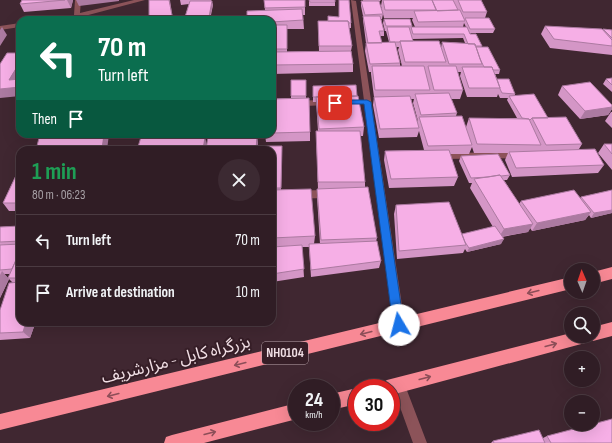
<!DOCTYPE html>
<meta charset="utf-8">
<style>
:root{--surface:#301d25;--page:#3c2a32;--text:#f1f3f6;--muted:#a8a2a7;--line:#4b3b42}
body{margin:0;font-family:"Sofia Sans Condensed","Noto Sans Arabic",sans-serif;background:var(--page);color:var(--text);height:100vh;display:flex;flex-direction:column;font-size:15px;white-space:nowrap}
*{box-sizing:border-box;margin:0}
p{font-size:13px;color:var(--muted)}
.icon{flex:none;width:22px;height:22px;fill:none;stroke:currentColor;stroke-width:2;stroke-linecap:round;stroke-linejoin:round}
.map{position:relative;flex:1;overflow:hidden}
.panel{position:absolute;left:16px;top:146px;width:260px;height:180px;display:flex;flex-direction:column;background:var(--surface);border-radius:12px;box-shadow:0 4px 16px #0002,0 0 0 1px var(--line)}
.panel>*{flex:none}
.top-card{position:absolute;left:16px;top:16px;width:260px;height:122px;border-radius:12px;box-shadow:0 4px 16px #0002,0 0 0 1px var(--line);background:#0b6e4f;color:#fff;overflow:hidden}
.needle{width:26px;rotate:358deg}
.fabs{position:absolute;left:564px;top:263px;display:grid;gap:8px}
.fabs a{display:grid;place-items:center;width:36px;height:36px;border-radius:50%;background:var(--surface);box-shadow:0 4px 16px #0002,0 0 0 1px var(--line);font-size:20px}
.speed{position:absolute;left:288px;top:379px;display:flex;gap:8px;font-size:20px;font-weight:700;text-align:center}
.speed>*{display:grid;place-content:center;width:52px;height:52px;border-radius:50%;background:var(--surface);box-shadow:0 4px 16px #0002,0 0 0 1px var(--line);line-height:1}
.speed small{font-size:10px;font-weight:400}
.speed .limit{border:6px solid #d22;background:#fff;color:#111}
.pin{position:absolute;display:grid;place-items:center;width:34px;height:34px;color:#fff;margin:-17px;border-radius:8px;box-shadow:0 2px 6px #0006}
.me{position:absolute;width:44px;margin:-22px;rotate:352deg;stroke-linejoin:round;filter:drop-shadow(0 0 3px #0008)}
.turn{display:flex;align-items:center;gap:14px;height:84px;padding:0 16px;font-size:18px}
.turn .icon{width:52px;height:52px;stroke-width:2.5}
.turn b{display:block;font-size:28px;line-height:34px}
.then{display:flex;align-items:center;height:38px;padding:0 16px;background:#0003;gap:8px;font-size:15px}
.round{display:grid;place-items:center;flex:none;width:42px;height:42px;border-radius:21px;background:var(--page)}
.overview{display:flex;align-items:center;justify-content:space-between;height:68px;padding:0 16px}
h1{font-size:24px;font-weight:700;line-height:30px;color:#1e9e55}
ul{padding:0;list-style:none}
li{display:flex;align-items:center;gap:12px;height:52px;padding:0 16px;border-top:1px solid var(--line)}
li div{flex:1}
li b{display:block;font-size:15px}
li em{font-style:normal}
.map>svg:first-child{display:block}
.lines{fill:none;stroke-linecap:round;stroke-linejoin:round}
.minor{fill:#8c5359;fill-rule:evenodd}
.highway{fill:#f88995;fill-rule:evenodd}
.wall{fill:#d496c6;fill-rule:evenodd}
.shaded-wall{fill:#ac7aa1}
.building{fill:#f6afe6;stroke:#ac7aa1}
.oneway{stroke:#8d4e58}
.route{fill:#1a73e8;stroke:#114b97}
.labels{text-anchor:middle;dominant-baseline:central;stroke-width:4;stroke-linejoin:round;paint-order:stroke}
.shield{fill:#361e27;stroke:#b9a5ac;stroke-width:1}
.shield-label{font-size:13px;font-weight:bold;fill:#f1dfe5}
.near-street-label{font-size:17px;fill:#f1dfe5;stroke:#361e27}
</style>
<div class="map">
<svg width="612" height="443" viewBox="0 0 612 443">
<rect width="100%" height="100%" fill="#402731"/>
<g class="lines">
<path class="minor" d="M75,0H81L80,13L134,0H145L77,18L50,20L53,18L74,15Z
M351,0L356,1L405,325L403,329L399,330L395,329L393,325Z
M20,23V27L0,30V26Z
M330,100L334,103L333,105L272,107V101Z
M521,152L525,155L521,158L437,159L433,156L437,153Z
M330,190L335,194L330,198L272,199V191Z
M398,379L403,380L427,443H413L392,385L393,380Z"/>
<path class="highway" d="M612,267V279L593,284V272Z
M571,277V289L0,430V414Z
M612,322V336L593,341L591,340L585,343L391,395V388H379L382,383L387,380L571,333V336H593V327Z
M357,388V404L331,410V394Z
M297,403V419L204,443H164L166,437L172,435Z"/>
</g>
<path class="wall" d="M22,0H73L71,8L24,12L20,4Z
M180,0H211L213,5L210,20H186L185,17L189,4L181,5Z
M264,0L305,7V15H303L304,29H287V52L319,51L318,21H328L339,17V0H349L351,23V28H349L352,46L351,51L353,64V72L272,74V20L265,10Z
M309,0H335V6H309Z
M363,0H381L380,1H379L383,14L382,19H381L384,31V36H380L382,43L389,42L386,31H385L383,23L384,19L412,26V27H415L412,20L413,18H384L381,6L382,0H481L487,12L485,18L495,29L493,33H470L482,46L481,47L500,70L499,74H495L497,79L515,94V95L548,118L582,144L579,149L604,165L598,173L512,177L505,160L508,153H474L472,147L469,154H450L458,177L454,186L389,188L384,160L385,151L424,150L419,131L417,137L379,138L373,105L374,97L371,74V72H369L365,51L366,43L363,20V16L361,6V1H363ZM464,23L466,27H463ZM463,38L465,43L442,42L441,48L413,41L412,39ZM396,47H399L398,50L402,66H400V63ZM457,72H461L460,76L467,97H497L498,94L500,98H508L507,100L517,118H469L466,127L456,116L457,113L451,99H460L463,90ZM411,99H414L413,103L418,121V122Z
M545,26L603,30V29L612,30V55L550,48L541,34Z
M612,78V92L603,84L606,79Z
M306,80V98L310,132V141L266,142L265,134H272V99L291,98V96Z
M313,86L357,96L364,127L363,136H360L365,182V187L377,238L376,241L381,261L379,268L311,277L309,247H302L304,277L272,282V150H282L281,190L315,236L314,244H320L317,197V189H318L316,131H318L316,102H313Z
M562,86L612,105V109L608,115L580,119L558,95Z
M611,112H612V128L605,121Z
M208,134H259V138H257L258,144L207,145L209,136Z
M604,144H612V170L598,153Z
M461,156L510,175L507,180H504L519,204L521,201L580,198L581,197L612,190V213L591,218L589,215L585,220L532,231L530,228L528,232L502,237L501,244L467,252L465,249L463,253L397,259L394,214L396,205L462,234L493,227L470,188L472,183H469L459,161Z
M20,167V211H9L3,203Z
M20,226V322H69L68,325H36L35,324L30,338L0,340V310L13,283L9,279L0,298V227ZM4,274H10L8,278Z
M547,436L612,443H491L493,441L543,438Z"/>
<path class="shaded-wall" d="M67,0H73L71,8Z
M76,0H119V1L79,6Z
M169,0H170L173,20Z
M212,1L213,5L209,20V17Z
M2,27L7,35L0,46V30Z
M20,62V96L0,98V89L9,80Z
M612,107V109L608,115L580,119L585,111Z
M104,134H109L107,150H102Z
M257,136L258,144V150H256Z
M205,137L207,145L206,150H203Z
M612,210V213L591,218L594,213Z
M591,212L585,220L532,231L537,223Z
M533,224L528,232L499,237L504,229Z
M504,239L501,244L467,252L469,248Z
M2,271L9,279L0,298V275Z
M26,322H32L35,324L30,338L23,332Z
M65,322H69L68,325Z"/>
<path class="building" d="M22,0H65L20,4Z
M149,0H169L173,20H149Z
M264,0H305V7L265,8Z
M309,0H335V2H310Z
M339,0H349L351,23H349L348,21H328V16L339,17Z
M383,0H432L436,10H385Z
M432,0H453L458,10L437,11Z
M458,0H481L487,12H463Z
M190,1H212L209,17H185Z
M361,1H379L383,14L365,15Z
M302,9L303,20L272,22V20H247V11Z
M460,10L465,21L418,22L414,11Z
M120,16L119,20H103V17Z
M363,16H380L384,31H379L382,43H368Z
M465,18H489L495,29H470Z
M384,19H410L412,26H386Z
M318,21H348L352,46H319Z
M272,25H287V49H272Z
M545,26L602,29L612,40V46L554,39Z
M387,27H409L413,41H400V42H390Z
M411,27H467L470,34H476L482,46H475V44H468L464,34H413Z
M603,29L612,30V38Z
M400,41H439L446,62H405Z
M395,42L400,63L370,64L366,43Z
M442,42L475,44L482,64H449Z
M476,47H488L500,70H493L492,67H484L480,59Z
M351,51L353,64L272,65V52Z
M7,53H20V62L9,80L20,79V87L0,89V64Z
M372,66H424L430,90H375Z
M428,66H456L463,90H434Z
M462,67H492L500,88H469Z
M612,78V85L606,79Z
M497,79H509L515,94L502,93L500,89V88Z
M291,80H306V96H291Z
M590,82L612,105V107L585,111L562,86Z
M356,85L357,96L313,97V86Z
M449,93L457,113L421,115L415,94Z
M534,94L548,118H532L530,120L529,119L522,118L509,96Z
M358,96L364,127L319,129L316,97Z
M410,96L419,128L380,129L374,97Z
M309,98L310,132L272,133V99Z
M462,116L472,145L428,146L419,117Z
M566,117L582,144L546,145L532,118Z
M469,118L529,119L541,145L477,144Z
M316,131H360L365,182H318Z
M40,134H104L102,150H36Z
M208,136H257L256,150H206Z
M141,137H205L203,150H137Z
M604,144H612V154Z
M264,146H282L281,188H272V150H264Z
M595,149L604,165L516,168L509,152Z
M449,150L458,177L391,179L385,151Z
M498,154L510,175L501,176L500,175L488,177L471,178L461,156Z
M20,167V203H3Z
M500,175L533,224L504,229L474,179Z
M368,187L377,238L321,240L317,189Z
M311,189L315,236L272,238V190Z
M574,190L591,212L537,223L521,201Z
M612,190V210L594,213L581,197Z
M449,202L466,245L399,251L396,205Z
M20,226V241L0,242V227Z
M495,226L504,239L469,248L465,242L462,234Z
M377,241L381,261L311,270L309,244Z
M20,244V251L12,269L0,270V245Z
M302,245L304,269L272,274V247Z
M20,251V278H8Z
M20,282V322H26L23,332L0,333V310L9,283Z
M612,419V443H551L547,436Z
M539,430L545,443H494L493,441Z"/>
<defs><path id="oneway-shaft" d="M-6 0H5M1.5-3L5.5 0L1.5 3" fill="none" stroke-width="1.6" stroke-linecap="round" stroke-linejoin="round"/></defs>
<g class="oneway">
<use href="#oneway-shaft" transform="translate(533 292) rotate(166)"/>
<use href="#oneway-shaft" transform="translate(366 333) rotate(166)"/>
<use href="#oneway-shaft" transform="translate(551 345) rotate(-15)"/>
<use href="#oneway-shaft" transform="translate(240 364) rotate(166)"/>
<use href="#oneway-shaft" transform="translate(425 378) rotate(-15)"/>
<use href="#oneway-shaft" transform="translate(113 395) rotate(166)"/>
<use href="#oneway-shaft" transform="translate(210 433) rotate(-14)"/>
</g>
<path class="route" d="M335,100H367L371,102L404,325L402,329L399,330L395,329L393,325L364,104H333V101Z"/>
<g class="labels">
<rect class="shield" x="262" y="342" width="46" height="22" rx="3"/>
<g class="shield-label">
<text x="285" y="353">NH0104</text>
</g>
<g class="near-street-label">
<text transform="translate(176 360) rotate(-14)">بزرگراه کابل - مزارشریف</text>
</g>
</g>
</svg>
<div class="fabs">
<a><svg class="needle" viewBox="-14 -14 28 28"><path d="M0-13l5 13h-10z" fill="#e53935"/><path d="M0 13l5-13h-10z" fill="#a8a2a7"/></svg></a>
<a><svg class="icon" aria-label="search" viewBox="0 0 24 24"><circle cx="10" cy="10" r="6"/><path d="M15 15l6 6"/></svg></a>
<a>+</a>
<a>−</a>
</div>
<div class="speed"><div>24<small>km/h</small></div><div class="limit">30</div></div>
<div class="pin" style="left:335px;top:103px;background:#d93025"><svg class="icon" aria-label="arrive" viewBox="0 0 24 24"><path d="M6 21V4h12l-3 4 3 4H6"/></svg></div>
<svg class="me" style="left:399px;top:325px" viewBox="-20 -20 40 40"><circle r="19" fill="#fff"/><path d="M0-13L10 11 0 6-10 11z" fill="#1a73e8"/></svg>
<div class="top-card">
<div class="turn"><svg class="icon" aria-label="left" viewBox="0 0 24 24"><path d="M17 20v-9H6M10 6l-5 5 5 5"/></svg><div><b>70 m</b>Turn left</div></div>
<div class="then">Then<svg class="icon" aria-label="arrive" viewBox="0 0 24 24"><path d="M6 21V4h12l-3 4 3 4H6"/></svg></div>
</div>
<section class="panel">
<div class="overview"><div><h1>1 min</h1><p>80 m · 06:23</p></div><a class="round"><svg class="icon" aria-label="close" viewBox="0 0 24 24"><path d="M6 6l12 12M18 6L6 18"/></svg></a></div>
<ul>
<li><svg class="icon" aria-label="left" viewBox="0 0 24 24"><path d="M17 20v-9H6M10 6l-5 5 5 5"/></svg><div><b>Turn left</b></div><em>70 m</em></li>
<li><svg class="icon" aria-label="arrive" viewBox="0 0 24 24"><path d="M6 21V4h12l-3 4 3 4H6"/></svg><div><b>Arrive at destination</b></div><em>10 m</em></li>
</ul>
</section>
</div>
